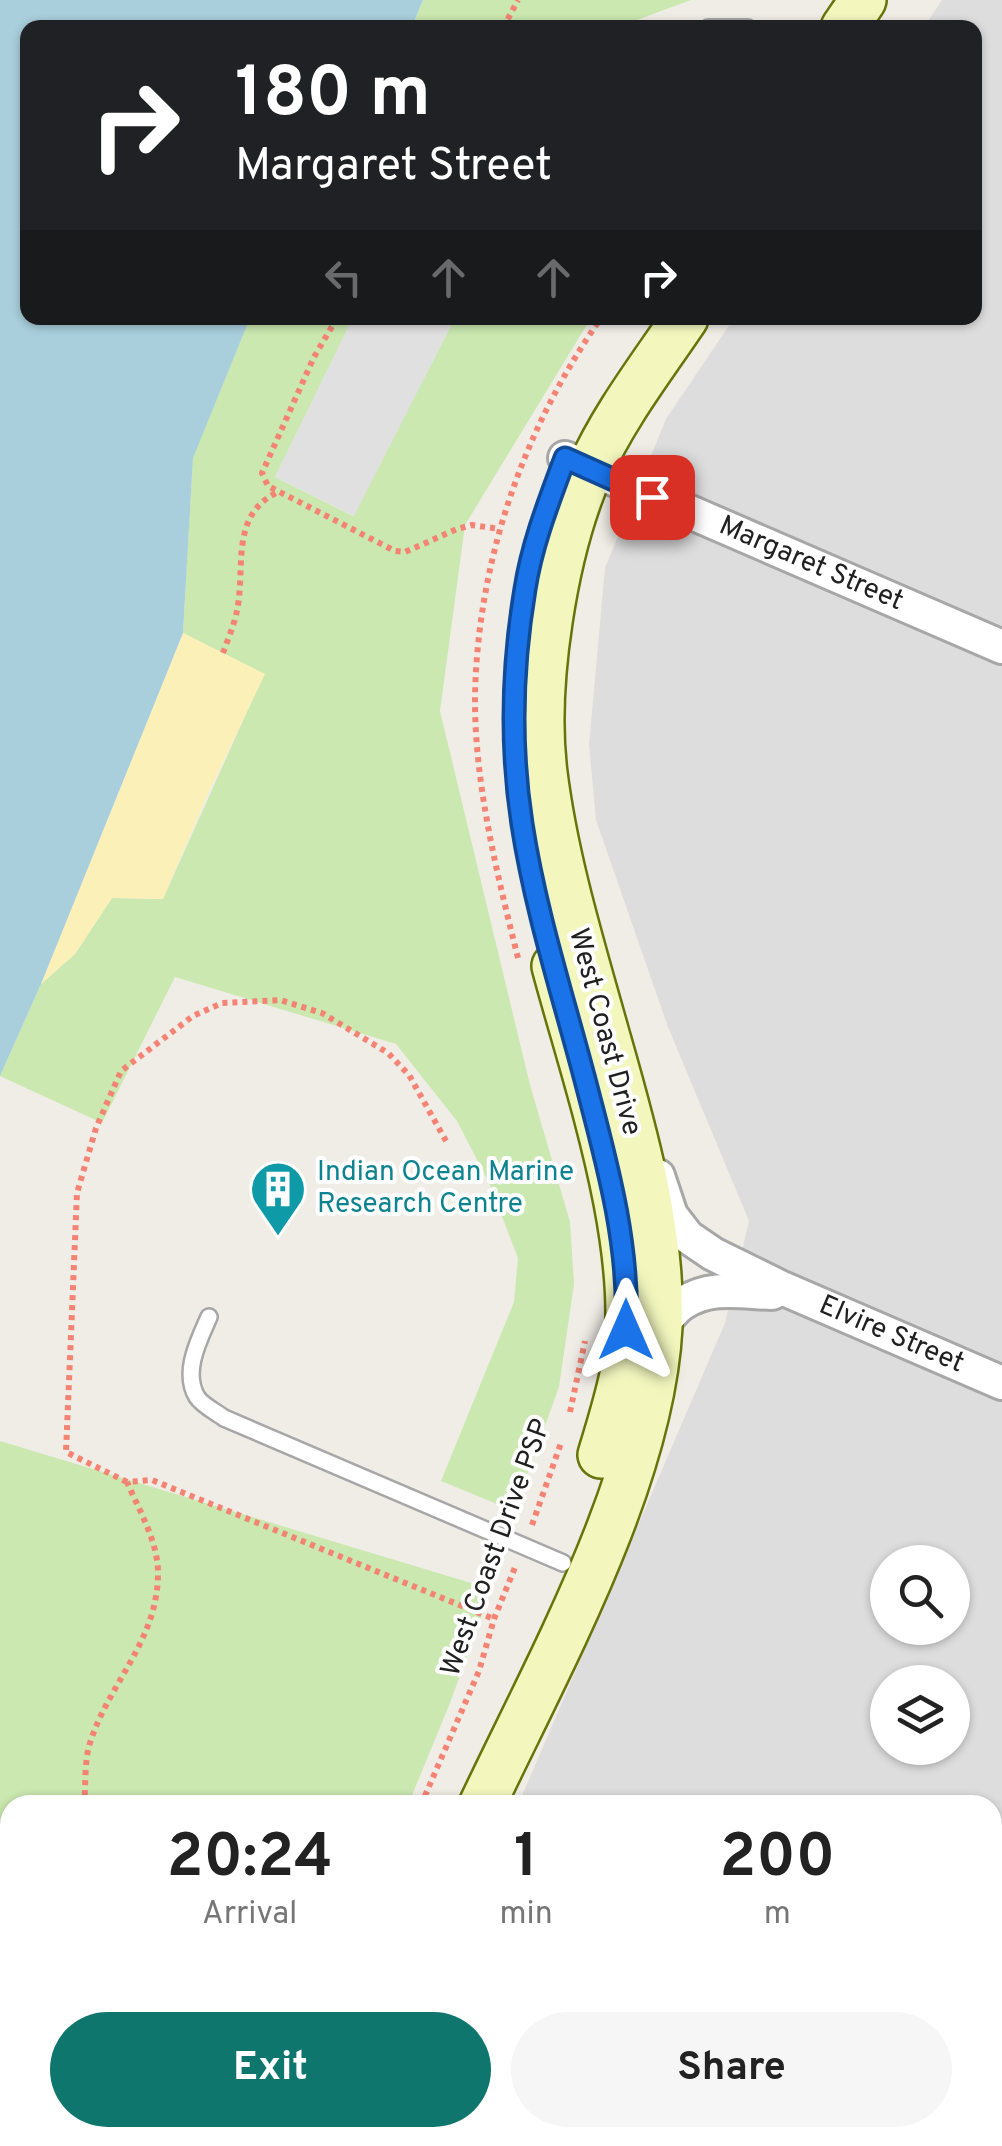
<!DOCTYPE html>
<style>
:root{--surface:#fff;--page:#f6f6f6;--text:#222;--muted:#767676;--accent:#0f766e}
body{margin:0;font-family:Overpass,sans-serif;background:var(--page);color:var(--text);height:100vh;display:flex;flex-direction:column;font-size:38px;white-space:nowrap}
*{box-sizing:border-box;margin:0}
p{font-size:32px;color:var(--muted)}
.icon{flex:none;width:55px;height:55px;fill:none;stroke:currentColor;stroke-width:2;stroke-linecap:round;stroke-linejoin:round}
.map{position:relative;flex:1;overflow:hidden}
.details{position:absolute;left:0px;top:1795px;width:1002px;height:352px;display:flex;flex-direction:column;background:var(--surface);border-radius:30px 30px 0 0;box-shadow:0 2px 8px #0004}
.details>*{flex:none}
.guide{position:absolute;left:20px;top:20px;width:962px;height:305px;border-radius:20px;box-shadow:0 2px 8px #0004;background:#202124;color:#fff;overflow:hidden}
.controls{position:absolute;left:870px;top:1545px;display:grid;gap:20px}
.controls a{display:grid;place-items:center;width:100px;height:100px;border-radius:50%;background:var(--surface);box-shadow:0 2px 8px #0004;font-size:50px}
.pin{position:absolute;display:grid;place-items:center;width:85px;height:85px;color:#fff;margin:-42px;border-radius:20px;box-shadow:0 5px 15px #0006}
.me{position:absolute;width:110px;margin:-55px;rotate:0deg;stroke-linejoin:round;filter:drop-shadow(0 0 8px #0008)}
.turn{display:flex;align-items:center;gap:35px;height:210px;padding:0 50px;font-size:45px}
.turn .icon{width:130px;height:130px;stroke-width:2.5}
.turn b{display:block;font-size:70px;line-height:85px}
.lanes{display:flex;align-items:center;height:95px;padding:0 50px;background:#0003;justify-content:center;gap:50px;direction:ltr}
.lanes .off{opacity:.35}
.eta{display:flex;justify-content:space-evenly;align-items:center;height:170px;text-align:center}
.eta b{font-size:60px;font-weight:700;line-height:70px}
.cta{display:flex;gap:20px;margin-top:auto;padding:20px 50px}
.cta a{flex:1;height:115px;border-radius:60px;background:var(--accent);color:#fff;font-size:40px;font-weight:700;line-height:115px;text-align:center}
.cta a+a{background:var(--page);color:var(--text)}
.map>svg:first-child{display:block}
.residential{fill:#dedddd;fill-rule:evenodd}
.grass{fill:#cae8af}
.sand{fill:#fcf0b9}
.parking{fill:#e0e0e0}
.water{fill:#a9cfdc}
.lines{fill:none;stroke-linecap:round;stroke-linejoin:round}
.lane-casing{stroke:#a7a7a7;stroke-width:20}
.street-casing{stroke:#a7a7a7;stroke-width:38}
.secondary-casing{stroke:#677409;stroke-width:50}
.path{stroke:#f48374;stroke-width:6;stroke-dasharray:5 5;stroke-linecap:butt}
.lane{stroke:#fff;stroke-width:15}
.street{stroke:#fff;stroke-width:32}
.secondary{stroke:#f3f7be;stroke-width:45}
.route-casing{stroke:#114b97;stroke-width:25}
.route{stroke:#1a73e8;stroke-width:18}
.labels{text-anchor:middle;dominant-baseline:central;stroke-width:8;stroke-linejoin:round;paint-order:stroke}
.street-label{font-size:28px;fill:#202020;stroke:#fff}
.culture-label{font-size:28px;fill:#0d838f;stroke:#fff;text-anchor:start}
</style>
<div class="map">
<svg width="1002" height="2146" viewBox="0 0 1002 2146">
<rect width="100%" height="100%" fill="#f0ede7"/>
<path class="residential" d="M942,0H1002V2146H374L378,2138H992V1805H518L725,1323L749,1221L668,1027L596,820L589,745L605,568L666,419L734,318H975V28L924,27ZM888,1562H952V1628H888ZM888,1682H952V1748H888Z"/>
<path class="grass" d="M423,0H691L618,27L412,28Z
M250,318H353L275,477L353,516L455,318H591L465,525L440,711L530,1085L570,1222L574,1284L559,1387L514,1511L441,1481L514,1302L518,1258L489,1183L457,1121L396,1044L175,977L102,1123L0,1076L41,984L75,954L112,898L163,899L264,674L183,633L193,457Z
M0,1441L491,1589L450,1703L408,1805H10V1888L0,1892Z
M10,2119V2138H269L266,2146H1Z"/>
<path class="sand" d="M183,633L265,674L206,798L163,899L112,898L75,954L41,984Z
M10,1888V2119L0,2146V1892Z"/>
<path class="parking" d="M353,318H455L354,516L275,477Z"/>
<path class="water" d="M0,0H423L412,27L28,28V318H250L193,458L183,633L41,984L0,1076Z"/>
<g class="lines">
<g class="lane-casing">
<path id="lane" d="M708,28H748
M209,1317C199,1340 182,1372 197,1397C202,1405 216,1412 224,1418L563,1563"/>
</g>
<g class="street-casing">
<g id="street">
<path id="s1" d="M565,458L1002,647"/>
<path id="s2" d="M658,1176L671,1215L688,1237L713,1254L782,1288L1002,1383"/>
<path d="M659,1325C669,1319 673,1309 683,1303C711,1285 740,1292 772,1293L778,1290"/>
<path d="M562,2138L580,2146"/>
</g>
</g>
<g class="secondary-casing">
<path id="secondary" d="M844,28L863,0
M555,966C586,1082 645,1247 625,1366C619,1396 610,1426 601,1455
M482,1805C548,1665 651,1482 659,1327C663,1231 632,1125 606,1034C582,948 555,861 544,773C533,685 554,553 589,472C613,417 652,367 685,318
M332,2146L336,2138"/>
</g>
<path class="path" d="M503,28L518,0
M337,318L314,357L262,473L268,486L395,551L405,552L457,529L472,525L500,529
M223,653C227,641 233,628 236,615C247,572 228,517 276,493
M518,958C497,874 474,782 475,695C478,559 524,428 601,318
M570,1412L585,1341
M127,1482L66,1452L77,1193L96,1128L121,1071L193,1016L222,1003L280,1000L322,1013L388,1053L409,1075L446,1141
M532,1525L561,1443
M84,1805C86,1786 84,1761 90,1743C109,1682 159,1640 158,1571C157,1540 139,1510 127,1482L152,1480L494,1619
M421,1805L479,1671L494,1619L516,1565
M274,2146L277,2138"/>
<use href="#lane" class="lane"/>
<use href="#street" class="street"/>
<use href="#secondary" class="secondary"/>
</g>
<g class="lines">
<g class="route-casing">
<path id="route" d="M626,1330C630,1243 606,1160 584,1076C562,993 535,909 522,824C510,746 512,667 525,589C532,544 549,501 565,458L652,497"/>
</g>
<use href="#route" class="route"/>
</g>
<defs>
<g id="building-pin" transform="scale(2.875)"><path d="M0 17L-7.5 6A9.5 9.5 0 1 1 7.5 6Z" fill="#0f9aa8" stroke="#fff"/><path d="M-4-6H4V6H1V3H-1V6H-4ZM-2.5-4.3h1.7v1.8h-1.7ZM.8-4.3h1.7v1.8H.8ZM-2.5-1h1.7V.8h-1.7ZM.8-1h1.7V.8H.8Z" fill="#fff"/></g>
</defs>
<g fill-rule="evenodd">
<use href="#building-pin" x="278" y="1189"/>
</g>
<g class="labels">
<g class="street-label">
<text stroke="none"><textPath href="#s1" startOffset="268">Margaret Street</textPath></text>
<text transform="translate(604 1032) rotate(75)">West Coast Drive</text>
<text stroke="none"><textPath href="#s2" startOffset="295">Elvire Street</textPath></text>
<text transform="translate(497 1548) rotate(-70)">West Coast Drive PSP</text>
</g>
<g class="culture-label">
<text x="317" y="1173">Indian Ocean Marine<tspan x="317" dy="32">Research Centre</tspan></text>
</g>
</g>
</svg>
<div class="controls">
<a><svg class="icon" aria-label="search" viewBox="0 0 24 24"><circle cx="10" cy="10" r="6"/><path d="M15 15l6 6"/></svg></a>
<a><svg class="icon" aria-label="layers" viewBox="0 0 24 24"><path d="M12 4l9 5-9 5-9-5zM3 14l9 5 9-5"/></svg></a>
</div>
<div class="pin" style="left:652px;top:497px;background:#d93025"><svg class="icon" aria-label="arrive" viewBox="0 0 24 24"><path d="M6 21V4h12l-3 4 3 4H6"/></svg></div>
<svg class="me" style="left:626px;top:1330px" viewBox="-20 -20 40 40"><path d="M0-17L14 15 0 8-14 15z" fill="#1a73e8" stroke="#fff" stroke-width="4"/></svg>
<div class="guide">
<div class="turn"><svg class="icon" aria-label="right" viewBox="0 0 24 24"><path d="M7 20v-9h11M14 6l5 5-5 5"/></svg><div><b>180 m</b>Margaret Street</div></div>
<div class="lanes"><svg class="icon off" aria-label="left" viewBox="0 0 24 24"><path d="M17 20v-9H6M10 6l-5 5 5 5"/></svg><svg class="icon off" aria-label="ahead" viewBox="0 0 24 24"><path d="M12 20V5M6 11l6-6 6 6"/></svg><svg class="icon off" aria-label="ahead" viewBox="0 0 24 24"><path d="M12 20V5M6 11l6-6 6 6"/></svg><svg class="icon" aria-label="right" viewBox="0 0 24 24"><path d="M7 20v-9h11M14 6l5 5-5 5"/></svg></div>
</div>
<section class="details">
<div class="eta">
<div><b>20:24</b><p>Arrival</p></div>
<div><b>1</b><p>min</p></div>
<div><b>200</b><p>m</p></div>
</div>
<div class="cta"><a>Exit</a><a>Share</a></div>
</section>
</div>
